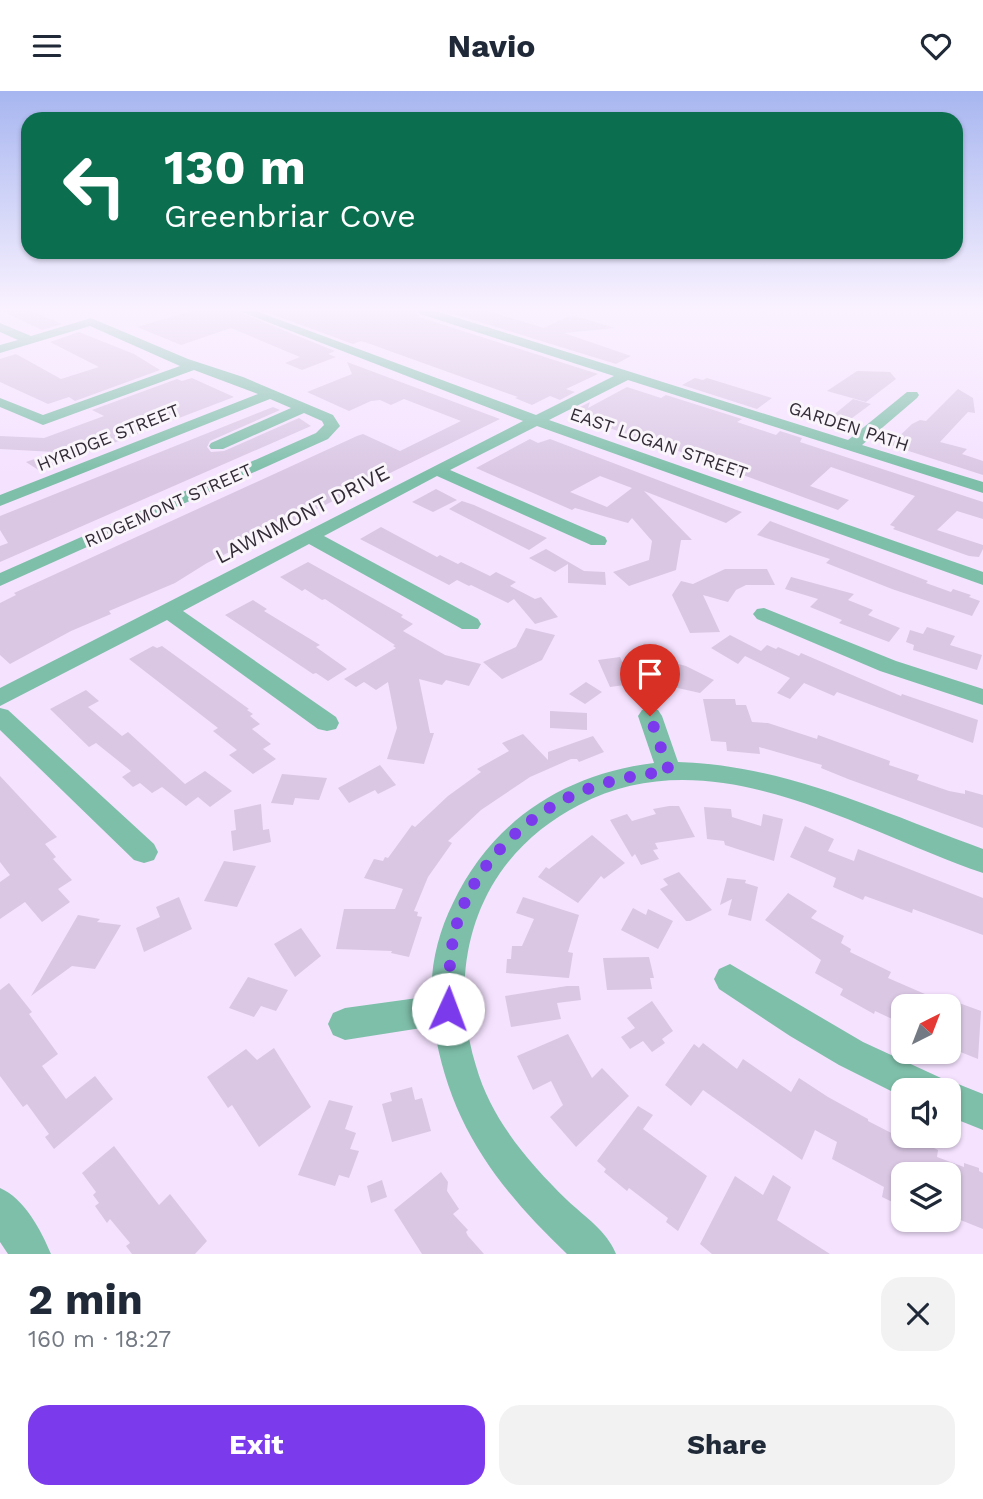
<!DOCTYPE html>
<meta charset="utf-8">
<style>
:root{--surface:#fff;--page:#f2f2f3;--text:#1f2937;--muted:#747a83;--accent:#7c3aed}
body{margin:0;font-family:"Work Sans",sans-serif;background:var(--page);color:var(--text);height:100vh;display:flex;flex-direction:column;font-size:26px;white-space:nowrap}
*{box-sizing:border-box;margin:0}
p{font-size:23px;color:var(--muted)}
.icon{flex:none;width:38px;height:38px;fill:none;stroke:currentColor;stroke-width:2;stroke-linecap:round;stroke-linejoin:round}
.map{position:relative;height:1163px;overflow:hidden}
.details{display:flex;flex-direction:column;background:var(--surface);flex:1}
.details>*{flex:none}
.guide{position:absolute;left:21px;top:21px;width:942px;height:147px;border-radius:21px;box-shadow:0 2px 5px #0004;background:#0b6e4f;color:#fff;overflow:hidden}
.needle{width:46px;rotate:42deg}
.fabs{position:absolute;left:891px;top:903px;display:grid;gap:14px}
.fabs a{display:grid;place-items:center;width:70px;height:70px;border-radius:14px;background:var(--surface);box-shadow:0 2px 5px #0004;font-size:35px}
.pin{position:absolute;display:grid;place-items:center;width:60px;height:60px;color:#fff;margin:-72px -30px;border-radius:50% 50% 50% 0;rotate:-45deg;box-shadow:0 0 7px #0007}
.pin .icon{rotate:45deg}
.me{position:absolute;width:77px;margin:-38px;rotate:2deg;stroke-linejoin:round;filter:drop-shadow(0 0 5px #0008)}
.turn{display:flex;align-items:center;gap:24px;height:147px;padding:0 28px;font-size:32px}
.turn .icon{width:91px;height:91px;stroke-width:2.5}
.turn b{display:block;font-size:49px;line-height:60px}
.round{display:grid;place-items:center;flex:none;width:74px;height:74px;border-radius:21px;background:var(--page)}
.head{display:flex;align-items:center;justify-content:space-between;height:119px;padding:0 28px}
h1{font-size:42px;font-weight:700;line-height:52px}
.button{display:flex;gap:14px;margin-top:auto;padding:14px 28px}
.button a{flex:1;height:80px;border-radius:21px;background:var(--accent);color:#fff;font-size:28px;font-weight:700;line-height:80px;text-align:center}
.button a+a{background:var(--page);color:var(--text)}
header{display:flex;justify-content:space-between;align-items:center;height:91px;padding:0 28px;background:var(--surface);font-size:32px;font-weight:700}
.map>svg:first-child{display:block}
.building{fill:#dac7e4;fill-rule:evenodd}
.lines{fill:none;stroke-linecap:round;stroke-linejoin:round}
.minor{fill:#7ebfa9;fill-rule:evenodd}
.route{stroke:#7c3aed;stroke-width:12;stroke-dasharray:0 21.6}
.labels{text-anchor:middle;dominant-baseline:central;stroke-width:6;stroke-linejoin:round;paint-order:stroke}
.far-street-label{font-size:18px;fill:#332c37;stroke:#f9f5fb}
.street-label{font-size:21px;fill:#332c37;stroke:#f9f5fb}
</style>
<header><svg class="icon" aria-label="menu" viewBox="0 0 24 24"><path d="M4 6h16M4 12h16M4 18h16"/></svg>Navio<svg class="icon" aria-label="heart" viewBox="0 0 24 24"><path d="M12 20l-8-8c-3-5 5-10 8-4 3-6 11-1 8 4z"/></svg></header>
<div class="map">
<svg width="983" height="1163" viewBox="0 0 983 1163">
<rect width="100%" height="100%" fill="#f5e2ff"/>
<path class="building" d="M2,220H31L62,233L42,239Z
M191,220H236L335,260L328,263L336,266L302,279L285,272L300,266L231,237L181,254L137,236Z
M263,220H415L419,226L598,283L566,298L575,301L560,309L550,305L532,314L515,307L518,306L373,254L361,250L353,253Z
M444,220H488L544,237L568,225L579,226L615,237L564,242L631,265L616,273Z
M79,241L134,263L160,279L75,310L69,306L48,313L0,291V268L16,263L61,288L99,276L50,251Z
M347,271L500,328L207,472L175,492L109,520L111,523L71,540L10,573L0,564V512L16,504L14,502L357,345L363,343L400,360L461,330L404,308L391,314L380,309L371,310L349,320L307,301L352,283Z
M857,280L890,281L896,288L866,311L827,300Z
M192,287L234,306L40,380L26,371L54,361L0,358V345L44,347L104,325L92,319L177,288L182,290Z
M695,287L703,289L707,287L772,307L757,318L682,294Z
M627,296L661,307L666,304L742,328L737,331L776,344L780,340L802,347L800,351L983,411V428L957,420L937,439L983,454V458L979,466L969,465L893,438L895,436L890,434L915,405L831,376L810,395L849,409L838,419L681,361L573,325L585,318L580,316L590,311L588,317Z
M958,298L973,307L975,322L968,321L940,351L967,358L962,363L983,370V384L890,354L912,333L920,329L926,330Z
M853,308L871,313L840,336L825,331Z
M273,316L280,319L210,350L207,356L211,361L224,360L299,327L311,335L0,471V455L8,452L0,439V425Z
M530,348L538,352L550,348L742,421L726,432L644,400L692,449H681L676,479L629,495L613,481L649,469L652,450L632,427L628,432L575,417L572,419L476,377ZM600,385L632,397L607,416L570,401Z
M436,398L457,409L433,421L412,411Z
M462,410L474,414L547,447L529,459L449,418Z
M770,430L928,490L926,492L951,501L953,498L971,504L969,506L980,510L972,525L892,498L826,472L830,468L757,444Z
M381,436L437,466L440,464L458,473L461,471L490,485L496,481L516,491L510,495L535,508L541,506L558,526L535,533L514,508L508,512L471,494L469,495L457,489L449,494L360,448Z
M546,458L584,480L605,481L606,494L568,492V473L555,481L529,467Z
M308,471L403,524L401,526L413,533L403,540L445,564L481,573L469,595L446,589L442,594L419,588L430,642H434L424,673L387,668L397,637L388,591L376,599L364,591L356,596L344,588L396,557L393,555L395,554L325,508L322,509L305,498L302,500L280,486Z
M725,478H767L775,494H746L736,499L728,511L703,504L720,541L690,542L672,504L681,490L693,493Z
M791,486L854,503L848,509L873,519L868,524L900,537L889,551L839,532L842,529L810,516L818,508L785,498Z
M253,509L267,518L264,520L320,554L316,556L347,578L328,590L316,582L313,583L225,524Z
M927,536L955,545L950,554L982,564L977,579L913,559L914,554L906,551L910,539L923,543Z
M526,537L555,544L542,569L502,588L483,571L516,556Z
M730,544L761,560L767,554L776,558L778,556L799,565L801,562L901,605L902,603L978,629L973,652L837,601L834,605L804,592L790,608L777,602L790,587L745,565L738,573L711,557Z
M153,555L157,557L162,555L249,618L247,619L253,623L250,625L260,633L252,638L271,653L263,658L276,668L253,683L229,664L237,659L213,640L218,637L129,568Z
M620,566L632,593L610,596L598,569Z
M651,566L686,575L714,589L700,602L651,591L640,592Z
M586,591L602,601L585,613L569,603Z
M86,599L99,610L88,616L122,645L128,641L185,693L205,680L232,700L210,716L198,706L186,715L162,696L152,702L140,692L133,696L122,686L131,680L96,652L89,656L50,618Z
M703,608H735L736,614H746L752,631L768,632L817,648L818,644L890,670L889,674L919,684L917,689L949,700L965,703V699L983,704V737L848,688L821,677L822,674L759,656L760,663L727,660L726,651L711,650Z
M550,620L587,622V639L550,637Z
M523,643L548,669V661L593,645L604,661L579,671L577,668H571L530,686L481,719L448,750L452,752L428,786L414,820L418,821L417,825L422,826L409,866L391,862L392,860L336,858L344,818H395L403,798L364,787L374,768L383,770L385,766L388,767L412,734L415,736L448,705L481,681L477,678L509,660L502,652Z
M380,674L396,694L378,703L375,699L349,712L338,697Z
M282,683L327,687L319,709L295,707L293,714L271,712Z
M0,685L57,746L45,753L56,766L53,768L72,789L58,798L70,811L42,831L25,811L0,828V791L10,784L0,771Z
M261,713L263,739L269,738L271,751L233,760L231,740L236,739L234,719Z
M669,715H679L695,746L655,752L658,758L653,759L659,768L641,774L635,763L632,766L610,729L627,723L632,730L656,723L653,718Z
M704,716L731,718L732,726L761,735L763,723L783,728L774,770L725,754L724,750L707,748Z
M805,735L834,748L828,760L854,770L858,758L983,807V844L913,818L912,822L865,805L863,809L833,796L836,787L790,766Z
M592,744L625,772L604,788L601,785L578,812L538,786L546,776L549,778Z
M224,770L256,775L237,816L204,810Z
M679,781L712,819L690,830H686L660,798L668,794L663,788Z
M727,787L746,789L745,792L758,796L751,830L728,824L732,808L720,814Z
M788,802L817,820L811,827L844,845L841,852L851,858L850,861L891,881L888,887L948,913V908L981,920L978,968L948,956V915H903V933L875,920L874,923L840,904L843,898L815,882L821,869L765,829Z
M179,806L192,838L144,861L136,837L160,826L156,816Z
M523,806L579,824L568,861L573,862L569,887L506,882L507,868H511L512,855H522L534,828L516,822Z
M633,817L646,824L648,818L673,830L658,858L621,839Z
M78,824L100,828L97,831L121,834L95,878L72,875L31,905Z
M301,837L321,865L295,886L274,853Z
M649,866L654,887H650L652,898L607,899L603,867Z
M248,886L288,899L276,920L261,915L254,926L229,917Z
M9,892L32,921L29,923L58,963L42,975L66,1008L95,985L113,1008L54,1058L45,1046L49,1043L27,1013L23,1016L0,985V899Z
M567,895H579L581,909L557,912L561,928L511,936L505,905Z
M652,910L673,940L662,948L665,952L652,961L643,950L630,958L621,946L635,937L627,927Z
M568,943L592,987L602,977L629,1005L576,1056L550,1026L563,1014L551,990L533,999L517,965Z
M703,952L737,978L743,968L791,1001L799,987L828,1006L868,1028V1030L901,1047L902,1042L903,1045H909L938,1059L937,1066L964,1076V1072L979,1077V1080L983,1082V1138L948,1124V1083H903V1116L882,1106L884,1096L832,1068L837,1051L815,1039L802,1069L703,999L691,1015L665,994L694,953L699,957Z
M274,957L311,1016L259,1056L232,1014L228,1017L207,986L246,958L257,969Z
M412,996L415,1009L422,1007L431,1040L392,1051L382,1013L392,1010L390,1002Z
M329,1009L353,1015L345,1038L356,1042L350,1058L359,1060L349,1087L339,1084L335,1095L298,1084Z
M638,1015L653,1024L643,1038L707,1085L678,1140L666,1131L668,1127L629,1097L627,1100L604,1081L606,1078L597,1070Z
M114,1055L159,1114L170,1103L207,1150L195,1163H132L126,1155L130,1152L110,1128L107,1132L95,1115L99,1112L93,1104L96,1101L82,1082Z
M441,1081L448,1091L447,1100L459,1118L453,1123L468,1139L466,1141L468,1145L484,1163H422L394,1119Z
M773,1084L791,1096L777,1129L830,1163H712L700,1153L735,1085L763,1104Z
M382,1089L387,1106L371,1112L367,1095Z"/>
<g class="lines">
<path class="minor" d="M239,220H256L536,324L614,285L420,223L418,220H436L848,349L907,301H917L919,304L917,307L862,354L983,391V402L628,289L549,329L983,481V494L537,335L450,379L605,446L607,450L605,454H591L437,385L324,445L478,528L481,533L478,538H462L309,453L183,520L336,626L339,632L336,638L327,640L318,638L167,529L0,615V597L523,330Z
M91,227L188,268L243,286L333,324L340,335L328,348L0,495V482L316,342L324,334L322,330L304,322L223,358H211L209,355L211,352L291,317L270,308L0,415V404L258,303L194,279L43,334L0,316V307L43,324L180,275L90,235L0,262V254L18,249L0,241V232L31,245Z
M764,517L896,570L983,598V614L880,580L757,528L753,523L757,518Z
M0,617L8,619L154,753L158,761L154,769L144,772L134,769L0,639Z
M650,617L658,619L662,625L678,671C786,674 883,722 983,758V782C857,739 712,644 579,714C548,730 520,753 500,782C461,839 456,910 476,975C491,1028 528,1071 567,1109C585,1126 607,1140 616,1163H567C497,1096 449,1033 434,935L345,949L333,944L328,933L333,922L345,917L432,905C430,874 439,840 453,812C492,730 564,683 654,672L638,625L642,619Z
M730,873L863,951L941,987L943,991L948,989L983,1003V1039L948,1025V999H903V1006L839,974L790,945L719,898L714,888L719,878Z
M0,1097C24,1107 41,1139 51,1163H8L0,1151Z"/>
</g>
<linearGradient id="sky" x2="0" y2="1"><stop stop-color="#a7b6f0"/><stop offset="0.57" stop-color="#faf2ff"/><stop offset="1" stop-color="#faf2ff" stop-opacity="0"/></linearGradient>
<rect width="983" height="383" fill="url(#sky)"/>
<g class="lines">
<path class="route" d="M448,918C449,893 449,868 454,844C469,775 530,717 596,695C620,687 644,683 669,680L650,625"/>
</g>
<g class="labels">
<g class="far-street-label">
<text transform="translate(849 335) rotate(18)">GARDEN PATH</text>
<text transform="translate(108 346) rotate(-22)">HYRIDGE STREET</text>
<text transform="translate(659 352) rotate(19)">EAST LOGAN STREET</text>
<text transform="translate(168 414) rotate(-24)">RIDGEMONT STREET</text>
</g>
<g class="street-label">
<text transform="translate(302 423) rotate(-27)">LAWNMONT DRIVE</text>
</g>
</g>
</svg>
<div class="fabs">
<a><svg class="needle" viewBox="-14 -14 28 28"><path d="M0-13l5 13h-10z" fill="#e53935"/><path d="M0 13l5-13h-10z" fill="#747a83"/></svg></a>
<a><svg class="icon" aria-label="sound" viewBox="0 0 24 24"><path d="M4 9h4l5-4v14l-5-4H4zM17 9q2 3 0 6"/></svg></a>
<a><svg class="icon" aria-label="layers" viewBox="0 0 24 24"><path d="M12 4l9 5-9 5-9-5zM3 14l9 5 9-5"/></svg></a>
</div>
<div class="pin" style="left:650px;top:625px;background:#d93025"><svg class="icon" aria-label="arrive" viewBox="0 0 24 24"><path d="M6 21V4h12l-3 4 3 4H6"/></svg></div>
<svg class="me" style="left:448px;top:918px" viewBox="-20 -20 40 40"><circle r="19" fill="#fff"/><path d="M0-13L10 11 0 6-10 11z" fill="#7c3aed"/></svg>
<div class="guide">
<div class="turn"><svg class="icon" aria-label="left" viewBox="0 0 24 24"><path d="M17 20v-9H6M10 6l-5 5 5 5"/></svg><div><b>130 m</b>Greenbriar Cove</div></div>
</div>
</div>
<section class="details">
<div class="head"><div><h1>2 min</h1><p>160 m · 18:27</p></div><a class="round"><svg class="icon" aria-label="close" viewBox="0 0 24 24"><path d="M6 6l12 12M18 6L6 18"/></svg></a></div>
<div class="button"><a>Exit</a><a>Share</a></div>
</section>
